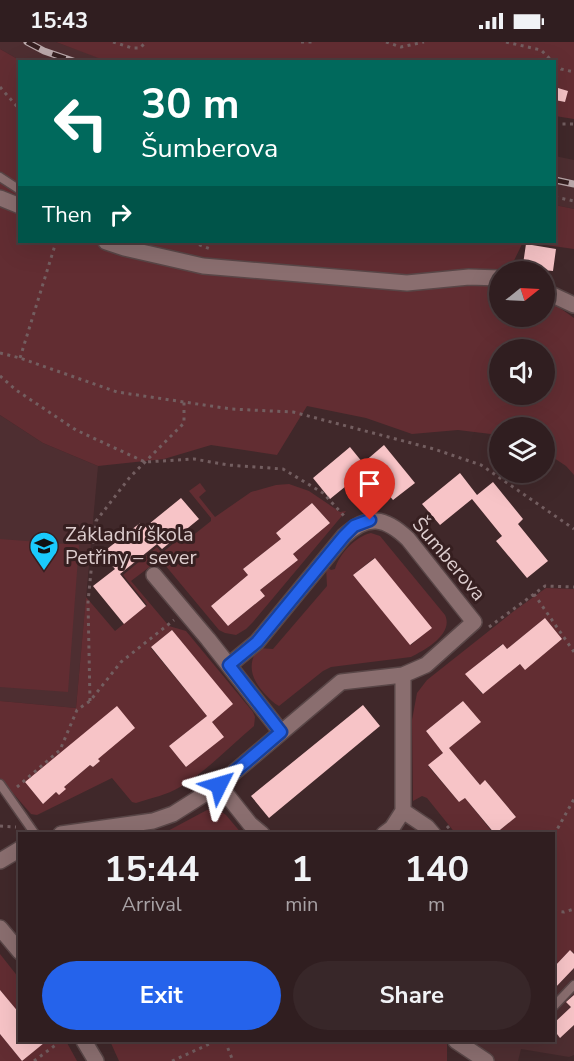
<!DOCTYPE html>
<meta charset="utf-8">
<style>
:root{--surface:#301e20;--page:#382729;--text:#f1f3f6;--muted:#a8a2a5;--line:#4b3c3e;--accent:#2563eb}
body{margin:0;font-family:"Nunito Sans",sans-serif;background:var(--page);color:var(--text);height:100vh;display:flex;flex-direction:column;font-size:22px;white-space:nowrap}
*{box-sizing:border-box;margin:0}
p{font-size:20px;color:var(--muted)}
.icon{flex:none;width:33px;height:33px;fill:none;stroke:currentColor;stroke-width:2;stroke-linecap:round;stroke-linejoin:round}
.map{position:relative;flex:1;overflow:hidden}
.details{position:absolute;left:18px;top:790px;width:537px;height:210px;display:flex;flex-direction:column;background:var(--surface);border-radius:0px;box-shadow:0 6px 24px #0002,0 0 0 2px var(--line)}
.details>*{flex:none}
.top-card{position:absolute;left:18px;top:18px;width:538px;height:183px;border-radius:0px;box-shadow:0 6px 24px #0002,0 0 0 2px var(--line);background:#00695c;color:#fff;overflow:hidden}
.needle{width:39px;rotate:72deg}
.fabs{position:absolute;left:489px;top:219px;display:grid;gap:12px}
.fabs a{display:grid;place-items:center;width:66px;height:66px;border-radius:50%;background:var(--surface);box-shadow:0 6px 24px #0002,0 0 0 2px var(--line);font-size:30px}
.pin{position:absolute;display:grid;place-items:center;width:51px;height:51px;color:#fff;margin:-62px -26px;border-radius:50% 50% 50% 0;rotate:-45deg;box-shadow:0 0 6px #0007}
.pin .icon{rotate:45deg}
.me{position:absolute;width:66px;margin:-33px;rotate:50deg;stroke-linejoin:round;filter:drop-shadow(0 0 4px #0008)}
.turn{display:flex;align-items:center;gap:21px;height:126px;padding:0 24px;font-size:27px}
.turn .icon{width:78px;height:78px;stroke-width:2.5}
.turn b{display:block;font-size:42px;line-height:51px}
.then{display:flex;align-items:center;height:57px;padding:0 24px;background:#0003;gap:12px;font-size:22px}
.eta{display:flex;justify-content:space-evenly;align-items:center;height:102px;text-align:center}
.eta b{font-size:36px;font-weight:700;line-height:42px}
.primary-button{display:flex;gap:12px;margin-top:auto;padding:12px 24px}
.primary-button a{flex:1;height:69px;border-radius:36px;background:var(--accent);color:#fff;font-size:24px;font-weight:700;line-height:69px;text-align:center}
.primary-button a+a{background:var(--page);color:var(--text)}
.status{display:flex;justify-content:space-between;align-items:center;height:42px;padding:0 30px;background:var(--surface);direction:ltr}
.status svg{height:16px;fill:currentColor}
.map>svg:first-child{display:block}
.built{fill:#4e2e31}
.green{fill:#622d32;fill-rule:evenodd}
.building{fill:#f7c4c7}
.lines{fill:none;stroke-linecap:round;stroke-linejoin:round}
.lane-casing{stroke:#594647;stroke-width:11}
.street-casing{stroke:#594647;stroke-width:18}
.path{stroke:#735e60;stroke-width:3;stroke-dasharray:3 4.5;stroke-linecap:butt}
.lane{stroke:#8a6e6f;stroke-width:8}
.street{stroke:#8a6e6f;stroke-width:15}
.rail-casing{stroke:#baa8aa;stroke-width:7}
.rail{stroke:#361f20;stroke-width:4.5;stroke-dasharray:14;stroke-linecap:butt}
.route-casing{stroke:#184099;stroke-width:15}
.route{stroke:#2563eb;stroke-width:10}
.labels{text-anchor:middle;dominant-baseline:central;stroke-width:6;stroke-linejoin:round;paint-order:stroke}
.poi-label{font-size:20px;fill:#ddcdce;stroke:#361f20;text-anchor:start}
.street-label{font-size:20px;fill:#ddcdce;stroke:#361f20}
</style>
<div class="status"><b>15:43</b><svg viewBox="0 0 49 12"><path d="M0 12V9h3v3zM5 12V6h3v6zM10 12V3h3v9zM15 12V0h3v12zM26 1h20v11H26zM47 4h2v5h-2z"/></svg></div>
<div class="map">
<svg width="574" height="1019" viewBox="0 0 574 1019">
<rect width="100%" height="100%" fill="#40282a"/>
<path class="built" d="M0,0H56L109,19H21L0,7Z
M555,114L574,118V167L555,163Z
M0,373L43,401L98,424L76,666L0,659Z
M570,908L574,911V1013L569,1015L521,1007L518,1019H495L463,999H554V925Z"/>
<path class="green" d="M56,0H574V77L555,74V58L565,60L567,49L558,47L555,57V20H109Z
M0,7L21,19L20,20V200H523L509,229L500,230V274H544L545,258L550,259L574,276V433L566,424L545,410L544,386H500L499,393L458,388L412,392L366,376L307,364L277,413L211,403L164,417L98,424L43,401L0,373ZM500,308H544V352H500Z
M555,163L574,167V207L525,200H555Z
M200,441L206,449L199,455L215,475L251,450L276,443L289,442L309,449L340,470L346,469L253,580L246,587L236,593L225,591L219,588L160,517L131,539L169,584L186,589L253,670L255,675L254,684C231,703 206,730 180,745C167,753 151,756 136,761L132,760L112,736L37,773L31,772L0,736V659L76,666L86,555L115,589L147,563L123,533L157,505L162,511L186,491L191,495L211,479V476L189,449ZM312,461L330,481L293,512L298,518L260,548L265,554L228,584L211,564L248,533L243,527L281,497L276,491ZM172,588L232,662L212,680L223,695L186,725L169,704L207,674L151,606ZM99,719L93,725L90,723L64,745L59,753L56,750L43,762L25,740Z
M371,491L380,494L445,573C454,592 425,608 411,615L331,625L323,629L279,664C273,661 269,656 264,651C251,636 247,623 258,606L273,607L327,544L326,524L331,528L335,527C339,512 356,494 371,491ZM374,516L431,586L411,603L353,533Z
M0,497L79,503L68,650L0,645Z
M546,546L574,547V911L570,908L554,925V792H495L516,775L486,739L480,743L449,706L480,680L463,659L426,689L443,711L428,724L459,760L465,756L494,792H456L427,756L422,754L413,759L412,678L417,651L427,638L514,569ZM545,576L562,597L525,627L520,622L482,652L466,632L502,602L507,607Z
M216,766L226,773L242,792H162L207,768Z
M0,912L19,936V972L0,948Z
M0,992L22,1019L43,1001L42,999H66L77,1019H0Z
M110,999H447V1019H119Z"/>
<path class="building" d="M558,46L568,49L565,60L555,58Z
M526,202L556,207L553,229L534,227L533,230L522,229Z
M384,403L415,441L393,458L367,427L330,457L313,436L350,405L363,421Z
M460,431L477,453L493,440L523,477L518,482L548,519L527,536L496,499L502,494L472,457L440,483L422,462Z
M181,456L199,477L162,507L157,502L120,532L146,564L124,582L93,544L115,527L102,511L140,481L144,486Z
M312,461L330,481L293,512L298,518L260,548L265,554L228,584L211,564L248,533L243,527L281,497L276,491Z
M375,516L432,586L410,603L353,533Z
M545,576L562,597L525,628L520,622L483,652L465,632L503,602L507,607Z
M172,588L233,662L212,680L224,695L186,725L169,704L207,674L151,605Z
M463,659L481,680L449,706L480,743L485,738L516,775L495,792L465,756L459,760L428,723L443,711L426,689Z
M363,663L380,684L269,776L251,754Z
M117,664L135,686L98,717L100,719L93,725L90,723L64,745L66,747L59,753L56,750L43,762L25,740Z
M570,908L574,912V926L554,947V925Z
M0,948L20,972V999H42L44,1001L22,1019L0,992Z
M574,953V983L560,996L554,988V981L571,965L566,960Z"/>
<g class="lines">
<g class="lane-casing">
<path id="lane" d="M0,135L20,148
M0,742L35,792
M554,964L574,943"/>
</g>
<g class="street-casing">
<path id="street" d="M0,156L20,164
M106,200L124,206L203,224L407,241L469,235L500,236
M544,249L574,263
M154,533L208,597L281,690
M219,743L250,782L262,792
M403,769L427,785L433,792
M61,792L153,779L173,772L219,743L341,640L403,633L426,623L474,580L408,497C385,475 368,472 344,494L257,600L229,623
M384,792L392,786L403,769V633
M0,819L20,807
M0,886L20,910
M84,999L96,1019
M456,999L486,1019"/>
</g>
<path class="path" d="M113,0L132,6H140L146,0
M301,0H313
M386,0L401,5L424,0
M506,0L541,8L553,20
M555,22L561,27L574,30
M0,45L20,68
M555,82H574
M555,155L574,159
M192,200L213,208
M0,311L20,316L117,350L231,367L293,370L434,407L481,423L574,487
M20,316L56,200
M0,334L16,348L76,388L145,420L194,417L228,423L283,427L323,451L345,475
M534,552L574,610
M489,585L545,544L574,545
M90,659L88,560L96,479L130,435L184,381V360
M17,745L60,708L77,668L90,659L121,620L174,578
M0,784L16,785
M447,784L454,792
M554,793L574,757
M554,869L564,870L574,867
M225,999L233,1019
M34,1019L61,999
M172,1019L216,999"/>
<use href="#lane" class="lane"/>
<use href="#street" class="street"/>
<g class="rail-casing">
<path id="rail" d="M27,0L44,9L76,20
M555,138L574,142"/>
</g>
<use href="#rail" class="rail"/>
</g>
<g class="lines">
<g class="route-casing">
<path id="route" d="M219,743L281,690L229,623L257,600L344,494L354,484L370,478"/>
</g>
<use href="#route" class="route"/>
</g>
<defs>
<g id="school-pin" transform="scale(1.5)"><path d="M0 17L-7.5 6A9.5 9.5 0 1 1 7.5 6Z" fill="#1acafc" stroke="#361f20"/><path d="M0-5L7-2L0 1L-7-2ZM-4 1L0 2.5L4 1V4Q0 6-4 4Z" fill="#111"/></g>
</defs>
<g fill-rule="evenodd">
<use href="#school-pin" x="44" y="504"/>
</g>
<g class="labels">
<g class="poi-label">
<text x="65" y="492">Základní škola<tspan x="65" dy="23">Petřiny – sever</tspan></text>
</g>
<g class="street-label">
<text transform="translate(449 517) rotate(50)">Šumberova</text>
</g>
</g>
</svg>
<div class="fabs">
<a><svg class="needle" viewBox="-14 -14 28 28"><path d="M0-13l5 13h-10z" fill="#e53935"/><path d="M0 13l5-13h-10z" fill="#a8a2a5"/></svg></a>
<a><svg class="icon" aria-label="sound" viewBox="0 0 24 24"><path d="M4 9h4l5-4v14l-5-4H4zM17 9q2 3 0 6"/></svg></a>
<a><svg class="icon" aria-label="layers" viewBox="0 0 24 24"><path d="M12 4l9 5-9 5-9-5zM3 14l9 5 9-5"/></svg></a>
</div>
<div class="pin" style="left:370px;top:478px;background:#d93025"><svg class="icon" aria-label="arrive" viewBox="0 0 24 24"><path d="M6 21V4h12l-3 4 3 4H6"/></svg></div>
<svg class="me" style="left:219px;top:743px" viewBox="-20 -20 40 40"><path d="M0-17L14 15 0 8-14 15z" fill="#2563eb" stroke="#fff" stroke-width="4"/></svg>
<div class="top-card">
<div class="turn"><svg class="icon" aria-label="left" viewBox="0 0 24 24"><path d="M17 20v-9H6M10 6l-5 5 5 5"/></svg><div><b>30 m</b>Šumberova</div></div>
<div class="then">Then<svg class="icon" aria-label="right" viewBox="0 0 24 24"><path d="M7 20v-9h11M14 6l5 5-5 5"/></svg></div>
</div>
<section class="details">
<div class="eta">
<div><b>15:44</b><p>Arrival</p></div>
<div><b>1</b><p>min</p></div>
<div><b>140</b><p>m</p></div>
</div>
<div class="primary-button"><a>Exit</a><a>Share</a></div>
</section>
</div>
